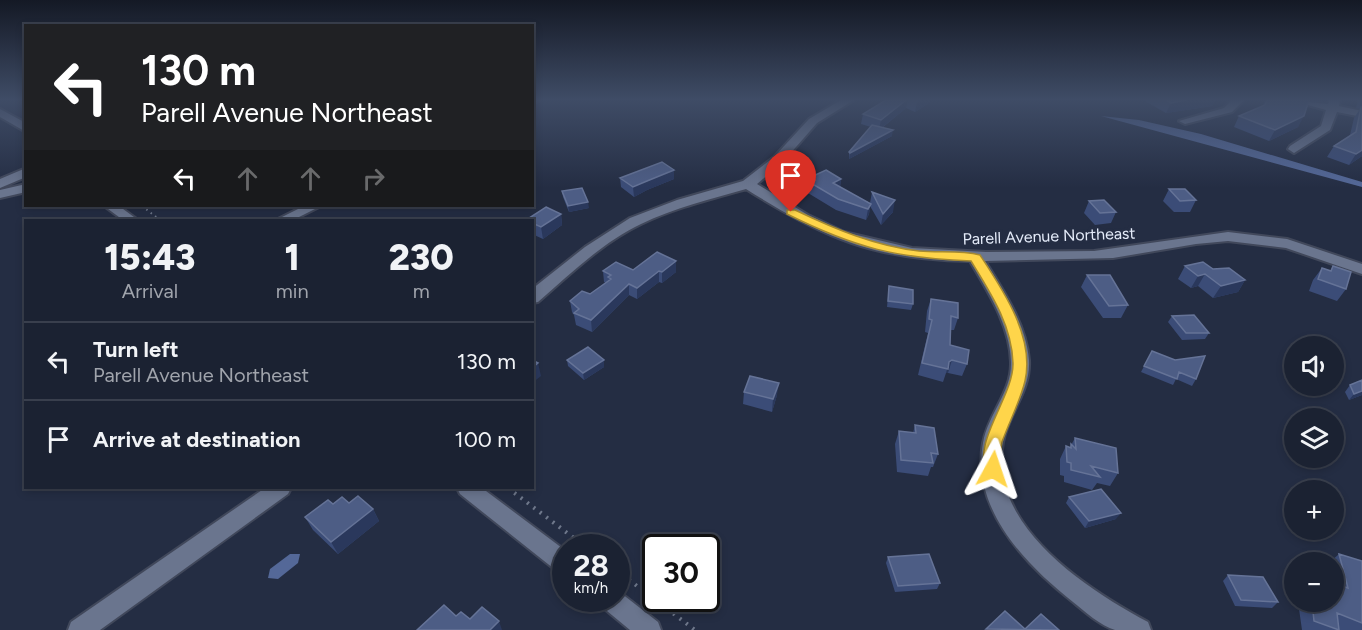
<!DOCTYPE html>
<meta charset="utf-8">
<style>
:root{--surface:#1b2232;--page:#242a3a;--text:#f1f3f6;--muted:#a0a4ac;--line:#393f4d}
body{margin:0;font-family:Figtree,sans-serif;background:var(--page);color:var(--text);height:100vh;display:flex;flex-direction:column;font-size:22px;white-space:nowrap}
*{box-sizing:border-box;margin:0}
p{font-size:20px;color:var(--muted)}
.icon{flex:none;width:33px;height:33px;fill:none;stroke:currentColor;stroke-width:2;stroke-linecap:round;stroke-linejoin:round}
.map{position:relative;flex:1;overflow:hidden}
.side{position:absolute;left:24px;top:219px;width:510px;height:270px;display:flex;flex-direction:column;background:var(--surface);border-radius:0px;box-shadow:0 3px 9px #0003,0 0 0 2px var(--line)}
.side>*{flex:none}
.guide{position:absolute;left:24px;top:24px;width:510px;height:183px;border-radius:0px;box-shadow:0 3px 9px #0003,0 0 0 2px var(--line);background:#202124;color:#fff;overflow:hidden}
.controls{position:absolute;left:1284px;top:336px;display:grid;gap:12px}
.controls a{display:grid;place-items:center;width:60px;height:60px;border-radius:50%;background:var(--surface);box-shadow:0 3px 9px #0003,0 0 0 2px var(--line);font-size:30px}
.speed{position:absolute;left:552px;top:534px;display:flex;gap:12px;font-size:30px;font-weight:700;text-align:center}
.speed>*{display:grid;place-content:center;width:78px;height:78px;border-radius:50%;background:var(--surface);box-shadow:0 3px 9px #0003,0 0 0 2px var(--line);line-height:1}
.speed small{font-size:15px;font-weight:400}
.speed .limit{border:3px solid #111;border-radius:9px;background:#fff;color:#111}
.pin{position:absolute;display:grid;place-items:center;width:51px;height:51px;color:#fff;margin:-62px -26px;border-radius:50% 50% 50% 0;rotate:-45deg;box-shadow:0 0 6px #0007}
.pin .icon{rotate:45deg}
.me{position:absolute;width:66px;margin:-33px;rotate:5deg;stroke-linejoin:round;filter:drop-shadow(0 0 4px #0008)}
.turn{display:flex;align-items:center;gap:21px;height:126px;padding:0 18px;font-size:27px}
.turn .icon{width:78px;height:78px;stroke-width:2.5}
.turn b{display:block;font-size:42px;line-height:51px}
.lanes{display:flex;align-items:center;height:57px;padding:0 18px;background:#0003;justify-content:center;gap:30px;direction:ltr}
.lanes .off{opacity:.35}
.eta{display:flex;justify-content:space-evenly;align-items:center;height:102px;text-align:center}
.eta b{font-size:36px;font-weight:800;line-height:42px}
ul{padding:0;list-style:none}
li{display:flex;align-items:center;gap:18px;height:78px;padding:0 18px;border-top:2px solid var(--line)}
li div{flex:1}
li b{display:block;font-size:22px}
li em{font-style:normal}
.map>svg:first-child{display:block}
.water{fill:#546898}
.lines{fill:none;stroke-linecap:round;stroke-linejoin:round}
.minor-casing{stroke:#41485b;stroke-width:4}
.tertiary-casing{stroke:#41485b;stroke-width:4}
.secondary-casing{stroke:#41485b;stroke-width:4}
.path-far1{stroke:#6f788b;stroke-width:2;stroke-dasharray:1.5 4;stroke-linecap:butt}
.path{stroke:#6f788b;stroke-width:4;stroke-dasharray:2 6;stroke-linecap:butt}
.minor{fill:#6a758e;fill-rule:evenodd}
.tertiary{fill:#6a758e;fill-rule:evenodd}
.secondary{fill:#6a758e;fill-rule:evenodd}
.wall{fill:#3b4c77}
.shaded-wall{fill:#2a385c}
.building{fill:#4d5d85;stroke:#657397;stroke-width:1.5}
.route{fill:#ffd54a;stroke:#a68a30;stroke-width:1.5}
.labels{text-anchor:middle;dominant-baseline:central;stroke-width:6;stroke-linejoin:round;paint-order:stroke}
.street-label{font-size:16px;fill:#e4ebf9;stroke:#242d43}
</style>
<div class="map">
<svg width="1362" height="630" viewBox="0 0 1362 630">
<rect width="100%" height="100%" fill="#242d43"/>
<path class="water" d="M1101,116L1139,120L1201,134L1362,182V187Z
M290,554H300L298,563L278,579L268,578L270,569Z"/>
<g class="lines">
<g class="minor-casing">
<path id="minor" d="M532,100H540L532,104Z
M841,100H854L817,123L782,163L757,184L808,215L844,232L912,248L986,252L1094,251L1228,232L1287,239L1362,264V274L1286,248L1228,241L1196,244L1113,258L985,261C1004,292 1026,324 1029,360C1031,391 1008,414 1003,442C988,525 1085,588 1148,622L1151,630C1140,630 1125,630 1115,630C1101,626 1084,611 1073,602C1026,565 971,509 983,443C988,414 1012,392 1011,362C1010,325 988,292 970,261C876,260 824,238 746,189C711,199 674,208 641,224C603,242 570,274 538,302L532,303V289L585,247L630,218L677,200L743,181L774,157L809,119Z
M1232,100H1244L1232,112L1185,124L1179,121L1224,108Z
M1290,100L1328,104L1329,100H1340L1339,106L1362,111V117L1337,112L1330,130L1294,153L1288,149L1290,146L1321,126L1326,110Z
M0,109L26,123V132L0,117Z
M304,206H321L293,220H276Z
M265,488H291L288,494L100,630H68L71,622Z"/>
</g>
<g class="tertiary-casing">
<path id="tertiary" d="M104,206H119L138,220H123Z
M457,488H482L566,551V575L558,572L460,494Z
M617,590L658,622L661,630H630L601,606L597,598H616Z"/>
</g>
<g class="secondary-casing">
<path id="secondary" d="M26,168V177L0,188V179Z
M26,184V192L0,198V190Z"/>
</g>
<path class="path-far1" d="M142,206L160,220"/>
<path class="path" d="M508,488L587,548
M616,570L695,630"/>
<use href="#minor" class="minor"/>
<use href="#tertiary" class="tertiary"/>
<use href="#secondary" class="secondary"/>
</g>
<path class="wall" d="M886,100H930L929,103L915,112L906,108L882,128L892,136L849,159V152L871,127L861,124L863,114Z
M1143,100H1215L1212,106L1166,113Z
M1265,100H1309L1298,127L1269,141L1234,127L1239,116L1263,106Z
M1358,100H1362V156L1349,165L1327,157L1334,146L1350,135L1354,118L1360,109L1356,108Z
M674,170V179L647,190L634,197L621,187L620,178Z
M811,177L841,179L840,187L870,203L872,192L893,212L881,225L870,206L869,214L866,220L836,210L808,193Z
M1169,189L1196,200L1190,212H1174L1163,201Z
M562,191L589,208L569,212L563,197Z
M1089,201L1116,212L1111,223L1095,225L1084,213Z
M561,214L562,225L543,239L532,234V220Z
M676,261V272L662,283L659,282L637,299L629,295L592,332L576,325L574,315L572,312L570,301L590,294L606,283L604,282L603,271L633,270Z
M1185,266L1213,269L1245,280L1238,292L1213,298L1198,286L1191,288L1178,279Z
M1333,266L1346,289L1337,301L1309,291L1313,280L1322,268L1330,271Z
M1087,275L1128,305L1121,318H1103L1081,287Z
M889,286L913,304L911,310L887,307Z
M931,299L958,318L954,330H951L950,345L967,364L962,376L948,373H946L943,382L918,375L928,333L925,332L927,311Z
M1172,316L1209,333L1205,339L1182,340L1168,322Z
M1152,351L1196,379L1192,386L1176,379L1173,385L1141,372Z
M567,360H604V367L584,380L568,366Z
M1362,380V395L1349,400L1345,392L1350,385Z
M744,392L777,395L772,412L743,404Z
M915,425L938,454L933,467H931L928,476L897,472L895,444L899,431L913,433Z
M1075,438L1118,473L1110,486L1097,483L1092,490L1064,482V476L1060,475V459L1066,446L1070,447Z
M1069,497L1116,519L1085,528L1066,503Z
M349,503L373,509L379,521L338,554L313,530L305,517L333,504Z
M1339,554L1362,561V630H1302L1298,602H1334V562H1330Z
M888,557L940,583L937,589L895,592L886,563Z
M1228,575L1278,602L1272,608L1235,606L1223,581Z"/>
<path class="shaded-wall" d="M906,100H908L906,108L879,130L881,120Z
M920,100H930L929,103L915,112L917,102Z
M1186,100H1215L1212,106L1166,113L1171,103Z
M1304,116L1298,127L1269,141L1275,130Z
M893,130L892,136L849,159L850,153Z
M1362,150V156L1349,165L1356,154Z
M674,170V179L647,190L634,197L633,187L647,181Z
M841,179L840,189L833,183Z
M895,200L893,212L881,225L883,214Z
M588,202L589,208L569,212L568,206Z
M871,204L869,214L866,220L868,209Z
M561,214L562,225L543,239L541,227Z
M676,261V272L662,283V272Z
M659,271V282L637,299V288Z
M1205,274L1198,286L1191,288L1198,276Z
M1245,280L1238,292L1213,298L1221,286Z
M629,284V295L592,332L591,320Z
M604,360V367L584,380L583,373Z
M952,360L948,373H946L949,362Z
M538,363L541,376L532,383V368Z
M779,383L777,395L772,412L773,399Z
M1362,391V395L1349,400L1354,394Z
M373,509L379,521L338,554L331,542Z
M1121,513L1116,519L1085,528L1089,521Z
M499,621L502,630H490Z"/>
<path class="building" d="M886,100H906L881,120L863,114Z
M1166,100H1186L1171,103Z
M1267,100H1309L1304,116L1275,130L1239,116L1265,105Z
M1361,107H1362V150L1356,154L1334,146L1356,132Z
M872,125L893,130L850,153L849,152Z
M662,162L674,170L647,181L633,187L620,178Z
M826,170L841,179L833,183L871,204L868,209L838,199L809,182L815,180L811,177Z
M582,188L588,202L568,206L562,191Z
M1169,189H1185L1196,200L1180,201Z
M872,192L895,200L883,214Z
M1104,200L1116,212L1100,213L1089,201Z
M546,207L561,214L541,227L532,223V220H526Z
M657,252L676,261L662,272L659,271L637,288L629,284L591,320L574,313L579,309L570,301L582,291L590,294L611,279L608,277L611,275L603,271L616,262L633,270Z
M1203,262L1213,269L1229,268L1245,280L1221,286L1205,274L1198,276L1185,266Z
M1333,266L1351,272L1346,289L1318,279L1322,268L1331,271Z
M1087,275H1110L1128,305L1109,306Z
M889,286L913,290V304L888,301Z
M931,299L958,303V318L951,316L950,345L969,350L967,364L952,360L949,362L948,369L922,363L932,320L929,319Z
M1194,315L1209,333H1186L1172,316Z
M588,347L604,360L583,373L567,360Z
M1152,351L1175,360L1205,356L1196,379L1179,372L1177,379L1144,366Z
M532,360L538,363L532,368Z
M750,376L779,383L773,399L744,392Z
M1362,380V391L1354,394L1350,385Z
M915,425L934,428L938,454L931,453L933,463L901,460L899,431L916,433Z
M1075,438L1116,448L1118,473L1091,466L1100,477L1071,470V463L1067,462L1066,446L1071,448V444L1076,449Z
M1101,489L1121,513L1089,521L1069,497Z
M358,496L373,509L331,542L305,517L328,500L333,504L342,497L349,503Z
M929,554L940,583L898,586L888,557Z
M1339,554L1362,561V623L1337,613L1339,630L1314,621L1312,602H1334V583L1348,588Z
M1228,575L1263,577L1278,602L1241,600Z
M444,605L456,616L461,612L470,619L482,607L499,621L490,630H417Z
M1005,611L1025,629L1041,614L1059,630L986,629Z"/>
<linearGradient id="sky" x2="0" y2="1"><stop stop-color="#141925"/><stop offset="0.53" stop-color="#3f4c66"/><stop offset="1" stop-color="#3f4c66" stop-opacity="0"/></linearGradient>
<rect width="1362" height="188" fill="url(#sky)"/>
<path class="route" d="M787,210H795C835,229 875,246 919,251C939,253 960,250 980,255C1003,290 1035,337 1025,381C1020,402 1009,422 1002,442C999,452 1004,464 999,473H987C971,443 1014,396 1013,363C1012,325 990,292 971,261C896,258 855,248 787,214Z"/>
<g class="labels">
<g class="street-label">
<text transform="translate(1049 236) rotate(-2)">Parell Avenue Northeast</text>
</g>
</g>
</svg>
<div class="controls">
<a><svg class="icon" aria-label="sound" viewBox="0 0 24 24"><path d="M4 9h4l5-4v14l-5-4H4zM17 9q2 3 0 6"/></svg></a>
<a><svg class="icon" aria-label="layers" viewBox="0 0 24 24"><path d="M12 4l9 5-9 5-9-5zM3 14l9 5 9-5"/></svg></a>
<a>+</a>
<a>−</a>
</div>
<div class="speed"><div>28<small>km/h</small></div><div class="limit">30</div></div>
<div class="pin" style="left:791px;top:212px;background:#d93025"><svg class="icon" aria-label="arrive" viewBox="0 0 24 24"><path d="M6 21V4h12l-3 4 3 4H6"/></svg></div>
<svg class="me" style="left:993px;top:469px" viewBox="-20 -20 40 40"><path d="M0-17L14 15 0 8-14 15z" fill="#ffd54a" stroke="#fff" stroke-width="4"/></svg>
<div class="guide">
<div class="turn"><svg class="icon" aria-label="left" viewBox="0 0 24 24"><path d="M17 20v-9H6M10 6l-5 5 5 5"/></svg><div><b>130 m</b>Parell Avenue Northeast</div></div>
<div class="lanes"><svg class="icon" aria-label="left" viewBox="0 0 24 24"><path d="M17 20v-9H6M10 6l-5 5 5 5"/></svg><svg class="icon off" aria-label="ahead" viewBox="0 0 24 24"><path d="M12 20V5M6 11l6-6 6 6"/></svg><svg class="icon off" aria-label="ahead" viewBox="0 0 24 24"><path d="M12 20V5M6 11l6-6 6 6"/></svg><svg class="icon off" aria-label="right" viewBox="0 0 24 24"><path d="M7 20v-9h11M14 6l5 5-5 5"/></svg></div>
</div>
<section class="side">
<div class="eta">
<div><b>15:43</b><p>Arrival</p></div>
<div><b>1</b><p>min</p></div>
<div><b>230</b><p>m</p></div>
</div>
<ul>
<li><svg class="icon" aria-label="left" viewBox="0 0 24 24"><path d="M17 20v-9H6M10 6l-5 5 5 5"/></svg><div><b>Turn left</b><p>Parell Avenue Northeast</p></div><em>130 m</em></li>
<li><svg class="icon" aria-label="arrive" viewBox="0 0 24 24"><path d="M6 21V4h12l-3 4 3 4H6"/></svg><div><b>Arrive at destination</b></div><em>100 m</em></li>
</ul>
</section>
</div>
